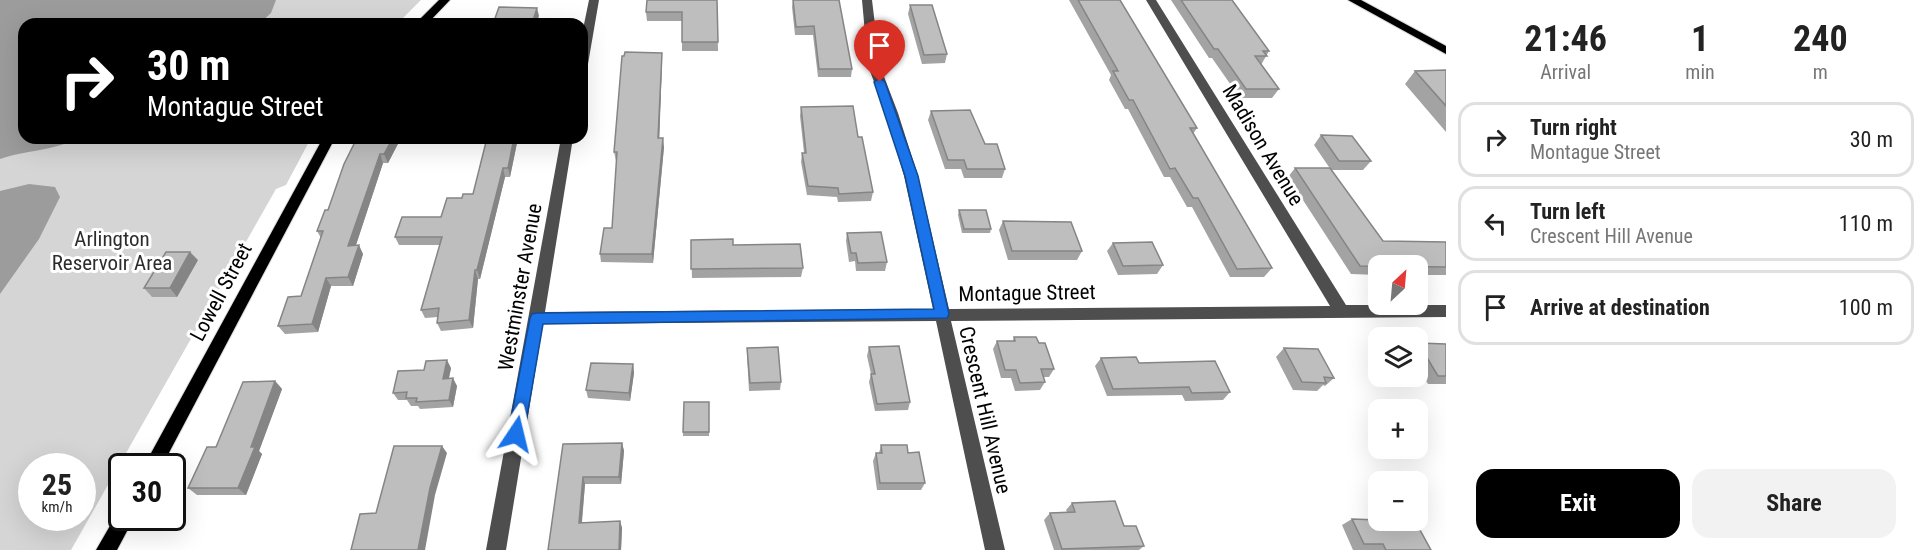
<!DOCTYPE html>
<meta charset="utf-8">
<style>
:root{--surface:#fff;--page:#f2f2f2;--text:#222;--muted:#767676;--line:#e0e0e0;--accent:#000}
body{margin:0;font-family:"Roboto Condensed",sans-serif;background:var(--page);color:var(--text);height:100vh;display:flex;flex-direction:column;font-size:22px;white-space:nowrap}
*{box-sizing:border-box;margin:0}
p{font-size:20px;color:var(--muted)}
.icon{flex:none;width:33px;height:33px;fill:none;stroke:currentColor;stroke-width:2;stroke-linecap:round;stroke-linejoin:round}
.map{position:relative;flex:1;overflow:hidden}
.panel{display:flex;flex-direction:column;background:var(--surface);width:480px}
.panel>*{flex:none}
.guide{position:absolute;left:18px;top:18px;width:570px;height:126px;border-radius:18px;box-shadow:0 6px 24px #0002;background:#000;color:#fff;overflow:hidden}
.needle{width:39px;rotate:26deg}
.tools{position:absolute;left:1368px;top:255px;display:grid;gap:12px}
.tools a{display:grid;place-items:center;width:60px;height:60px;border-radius:12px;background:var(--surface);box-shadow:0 6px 24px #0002;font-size:30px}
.speed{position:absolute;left:18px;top:453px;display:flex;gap:12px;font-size:30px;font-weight:700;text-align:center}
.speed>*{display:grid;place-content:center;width:78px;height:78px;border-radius:50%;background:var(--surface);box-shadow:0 6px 24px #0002;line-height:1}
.speed small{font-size:15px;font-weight:400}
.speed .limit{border:3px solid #111;border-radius:9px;background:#fff;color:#111}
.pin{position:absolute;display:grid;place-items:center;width:51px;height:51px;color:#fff;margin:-62px -26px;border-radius:50% 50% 50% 0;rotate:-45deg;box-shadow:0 0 6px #0007}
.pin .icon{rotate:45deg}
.me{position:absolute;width:66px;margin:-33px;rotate:10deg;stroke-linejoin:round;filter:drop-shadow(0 0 4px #0008)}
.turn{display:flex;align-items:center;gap:21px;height:126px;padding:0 30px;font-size:27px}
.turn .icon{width:78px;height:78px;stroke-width:2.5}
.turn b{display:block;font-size:42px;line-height:51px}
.eta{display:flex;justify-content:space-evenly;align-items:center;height:102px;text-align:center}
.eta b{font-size:36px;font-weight:700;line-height:42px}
.primary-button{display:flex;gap:12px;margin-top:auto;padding:12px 30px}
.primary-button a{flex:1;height:69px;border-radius:18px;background:var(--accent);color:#fff;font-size:24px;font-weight:700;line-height:69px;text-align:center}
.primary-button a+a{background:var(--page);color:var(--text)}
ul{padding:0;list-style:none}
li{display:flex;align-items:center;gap:18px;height:75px;margin:0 12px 9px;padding:0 18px;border:3px solid var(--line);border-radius:18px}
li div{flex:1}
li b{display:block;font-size:22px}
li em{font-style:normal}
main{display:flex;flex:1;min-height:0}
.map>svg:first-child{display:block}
.green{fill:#d5d5d5;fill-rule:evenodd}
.water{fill:#9c9c9c}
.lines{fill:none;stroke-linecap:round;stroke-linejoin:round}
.major-casing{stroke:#dbdbdb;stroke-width:2}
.minor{fill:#4e4e4e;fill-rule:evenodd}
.major{fill:#000;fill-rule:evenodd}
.wall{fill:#a3a3a3}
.shaded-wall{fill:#858585}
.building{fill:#bebebe;stroke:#858585;stroke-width:1.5}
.route{fill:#1a73e8;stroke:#114b97;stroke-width:1.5}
.labels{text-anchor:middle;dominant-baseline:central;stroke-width:6;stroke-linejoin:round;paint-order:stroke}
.street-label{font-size:21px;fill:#000;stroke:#fff}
.park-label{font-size:21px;fill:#2c2c2c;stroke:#fff}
</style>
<main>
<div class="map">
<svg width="1446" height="550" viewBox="0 0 1446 550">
<rect width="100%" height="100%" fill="#fff"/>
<path class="green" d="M0,0H421L397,24H24V138H311L286,185L276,189L71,550H0ZM32,466H82V518H32Z"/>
<path class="water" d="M0,0H276L271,13L259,24H24V138H78C54,151 26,150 0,159Z
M29,184L55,187L60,197L39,239L0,294V191Z"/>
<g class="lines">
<g class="major-casing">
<path id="major" d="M439,0H450L427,24H415Z
M1348,0H1361L1446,46V54Z
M323,138H335L162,466H144Z
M122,510V518H134L117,550H96L118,512Z"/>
</g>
<path class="minor" d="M589,0H599L588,64L582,68V34Z
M862,0H872L880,66L898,113L918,176L949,309L1330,306L1146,0H1156L1346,305H1446V317L951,321L1005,550H985L936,321L543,324L506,550H486L561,138H573L545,312L933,309L904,176L886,113L868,66Z"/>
<use href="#major" class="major"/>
</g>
<path class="wall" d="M717,0L718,51H682V21H647L646,12Z
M793,0L852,69L851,77H818L813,35H795L792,7Z
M1069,0H1120L1197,128L1193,134L1272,268L1264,277H1230L1192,207H1187L1170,177H1164L1128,109H1125L1109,80L1111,75Z
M1171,0H1232L1269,51L1261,65L1279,89L1272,98H1240L1212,58H1209Z
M910,5L947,54L945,63L922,64L908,14Z
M662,53V62L659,138L664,147L653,263L601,262L600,254L612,228L617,161H616L614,152Z
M1446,70V132L1405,84L1415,71Z
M801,107L858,137L873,192L871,201L838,202L837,197L807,195L801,162L802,153H804L800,116Z
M931,111L985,144L1005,169L1002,178H964L961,169H945L928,120Z
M1321,135L1371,161L1363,170H1331L1314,145Z
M357,138H401L388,163H383L356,245L363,254L353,286H331L318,332L285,334L278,326L301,296L321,238L317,231L328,210Z
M487,138H518L510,177H505L480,279H478L473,328L441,331L437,323L438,317L425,318L421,310L440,245H399L395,237L441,217L462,198L473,194Z
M1295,168L1383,241L1446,242V275H1418V266H1378V275L1351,274L1288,177Z
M959,210L991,229L990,233H962L958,215Z
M1003,221L1082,251L1077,260H1008L999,230Z
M847,233L887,262L885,271H856L855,261L849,262L846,241Z
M691,240L733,245L803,268L801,277L692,278Z
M1113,243L1163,265L1157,274L1118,275L1107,251Z
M198,260L177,297H152L144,288Z
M1014,337L1039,343L1054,369L1049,377H1043L1045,382L1040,390L1015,391L1011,378H1001L993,349L997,341H1013Z
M1418,343L1446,344V384H1428L1418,368Z
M869,347L910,402L908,410L875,411L869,382L871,374L867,356Z
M747,348L781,382L780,390L749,391L747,356Z
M1284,348L1334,378L1325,386L1323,385L1317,391L1293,390L1276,357Z
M1101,358L1230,392L1223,400L1185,401L1182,395L1107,396L1095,366Z
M633,364L634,373L630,401L588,398L586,390Z
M451,368L449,378L457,386L453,407L420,409L418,406H411L407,400H398L393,393Z
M275,381L282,389L259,451L262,454L246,495H197L188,488L216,447Z
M709,402V436H683V432Z
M622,443L624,451L621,484H585L582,523L620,521L622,528L621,550H548L563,444Z
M881,445L908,453L925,483L921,490H877L873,461L876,453H879Z
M1072,503L1124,526L1144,546L1139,550H1054L1044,520L1050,513L1067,512L1066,510Z
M1352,519L1431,550H1353L1342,525Z"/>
<path class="shaded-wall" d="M537,8L539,16L536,24H532Z
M662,53V62L659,148L658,138Z
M393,138H401L388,163L384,154Z
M514,138H518L510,177L508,168Z
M663,138L664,147L653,263L652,254Z
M380,154L383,163L353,254L348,246Z
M503,168L505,177L480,279L477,270Z
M359,245L363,254L353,286L348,277Z
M190,252L198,260L177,297L170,288Z
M475,270L478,279L473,328L469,320Z
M326,278L331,286L318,332L312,324Z
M447,360L451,368L447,387L443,379Z
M633,364L634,373L630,401L629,393Z
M453,378L457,386L453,407L449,400Z
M275,381L282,389L259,451L262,454L246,495L238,488L251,447Z
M622,443L624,451L621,484L619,477Z
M442,446L447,453L435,495L425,550H418L430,488Z
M583,477L585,484L581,529L579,523Z
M620,521L622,528L621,550H619Z"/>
<path class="building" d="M647,0H717L718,42H682V12H646Z
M793,0H839L852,69H819L814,26L796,27Z
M1078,0H1120L1197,128H1190L1272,268L1237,269L1198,198H1193L1175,168L1170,169L1133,100H1129L1113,71H1118Z
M1181,0H1232L1269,51H1263L1267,56H1255L1279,89H1246L1218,49H1214Z
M910,5H932L947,54L924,55Z
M499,7L537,8L532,24H493Z
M625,52L662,53L658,138H663L652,254H600L604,228H612L617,152H614L622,56H624Z
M1446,70V106L1415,71Z
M853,106L858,137H862L873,192L839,194L838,188L808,186L802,153H806L801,107Z
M970,110L985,144H997L1005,169H967L964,160H948L931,111Z
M1321,135L1352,136L1371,161H1339Z
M357,138H393L384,154H380L348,246L359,245L348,277L326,278L312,324L278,326L288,297L301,296L323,231H317L325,210H328L344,164Z
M487,138H514L508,168H503L477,270H475L469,320L437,323L439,308L421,310L442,237H395L402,217H441L447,198H462L463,194H473Z
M1295,168H1330L1383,241L1446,242V267L1360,266Z
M959,210H986L991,229H964Z
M1003,221L1071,222L1082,251H1012Z
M881,232L887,262L858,263L856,253H851L847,233Z
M733,239V245L800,244L803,268L691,269V240Z
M1152,242L1163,265L1123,266L1113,243Z
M166,252H190L170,288H144Z
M1014,337H1036L1039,343H1045L1054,369H1041L1045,382L1020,383L1016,370H1005L997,341H1015Z
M1418,343L1446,344V376H1438Z
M899,346L910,402L877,404L871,374H875L869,347Z
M778,347L781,382L750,383L747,348Z
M1284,348L1318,349L1334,378L1324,377L1326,383L1302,382Z
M1136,357L1139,363L1215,361L1230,392L1192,393L1189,387L1113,389L1101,358Z
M447,360L443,379L453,378L449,400L416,402L417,398H406L407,392L393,393L398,371L424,370L426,361Z
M591,363L633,364L629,393L586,390Z
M275,381L251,447H255L238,488H188L207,447H216L243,382Z
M684,402H709V432H683Z
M622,443L619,477H583L579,523L620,521L619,550H548L563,444Z
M881,445H907L908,453L919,452L925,483H880L876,453H882Z
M394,446H442L430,488L418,550H351L360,514L376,513Z
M1115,501L1124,526H1136L1144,546L1062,549L1050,513L1075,512L1072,503Z
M1352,519L1378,520L1415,521L1431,550H1386L1383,544H1364Z"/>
<path class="route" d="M880,78L885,82L918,176L949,314L947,318L543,324L524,434L522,439L516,441L511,439L508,434L530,318L532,314L537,313L934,309L905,176L874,82Z"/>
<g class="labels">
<g class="street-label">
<text transform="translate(1263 145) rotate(59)">Madison Avenue</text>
<text transform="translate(520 287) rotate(-80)">Westminster Avenue</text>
<text transform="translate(221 292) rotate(-62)">Lowell Street</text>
<text transform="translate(1027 293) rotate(-1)">Montague Street</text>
<text transform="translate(985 410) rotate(77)">Crescent Hill Avenue</text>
</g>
<g class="park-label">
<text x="112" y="239">Arlington<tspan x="112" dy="24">Reservoir Area</tspan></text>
</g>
</g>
</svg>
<div class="tools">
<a><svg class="needle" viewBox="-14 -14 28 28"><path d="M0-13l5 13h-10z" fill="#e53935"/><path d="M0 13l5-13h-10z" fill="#767676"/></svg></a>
<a><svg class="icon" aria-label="layers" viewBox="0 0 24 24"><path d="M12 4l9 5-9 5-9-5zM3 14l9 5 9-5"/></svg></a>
<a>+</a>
<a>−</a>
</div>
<div class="speed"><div>25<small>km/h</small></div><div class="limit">30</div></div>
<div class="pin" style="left:880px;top:82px;background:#d93025"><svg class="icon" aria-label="arrive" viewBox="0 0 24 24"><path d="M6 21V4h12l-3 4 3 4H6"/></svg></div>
<svg class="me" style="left:516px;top:434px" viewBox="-20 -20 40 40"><path d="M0-17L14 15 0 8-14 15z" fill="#1a73e8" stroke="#fff" stroke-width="4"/></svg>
<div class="guide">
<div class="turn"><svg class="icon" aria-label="right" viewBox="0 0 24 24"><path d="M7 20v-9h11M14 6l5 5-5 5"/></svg><div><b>30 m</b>Montague Street</div></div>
</div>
</div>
<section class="panel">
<div class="eta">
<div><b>21:46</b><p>Arrival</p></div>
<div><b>1</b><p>min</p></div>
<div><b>240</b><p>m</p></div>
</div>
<ul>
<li><svg class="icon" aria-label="right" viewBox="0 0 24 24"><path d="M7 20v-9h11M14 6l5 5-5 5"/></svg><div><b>Turn right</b><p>Montague Street</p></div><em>30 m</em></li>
<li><svg class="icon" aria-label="left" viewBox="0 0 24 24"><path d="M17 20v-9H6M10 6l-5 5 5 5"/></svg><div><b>Turn left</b><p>Crescent Hill Avenue</p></div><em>110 m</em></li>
<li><svg class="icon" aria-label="arrive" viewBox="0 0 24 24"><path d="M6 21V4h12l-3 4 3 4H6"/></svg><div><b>Arrive at destination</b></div><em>100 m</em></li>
</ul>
<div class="primary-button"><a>Exit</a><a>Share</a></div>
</section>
</main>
